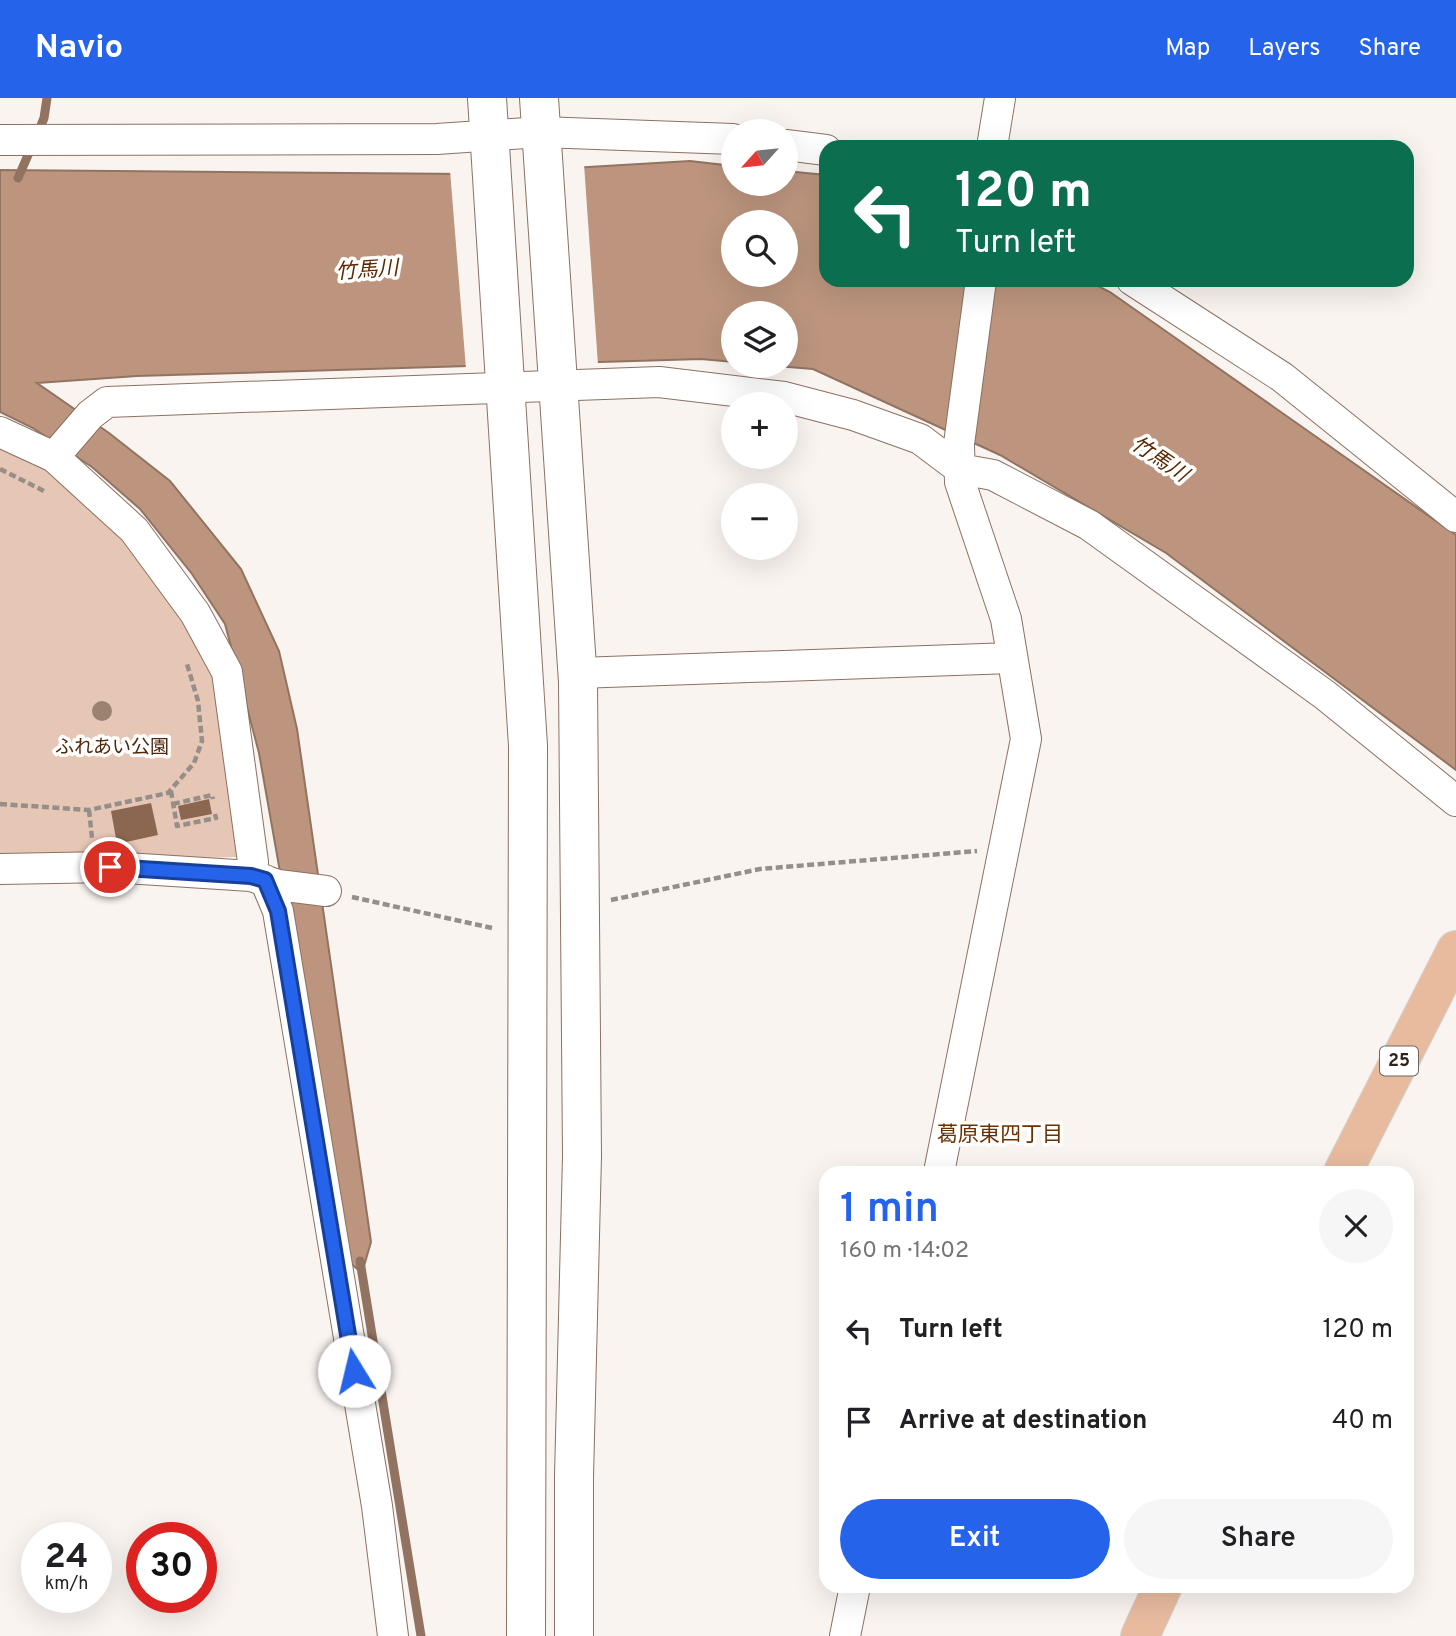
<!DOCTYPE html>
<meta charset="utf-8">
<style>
:root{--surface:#fff;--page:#f6f6f6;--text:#202124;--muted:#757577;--accent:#2563eb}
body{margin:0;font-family:Overpass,"Noto Sans JP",sans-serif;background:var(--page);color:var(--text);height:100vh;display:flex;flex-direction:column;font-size:26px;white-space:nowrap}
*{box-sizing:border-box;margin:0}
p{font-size:23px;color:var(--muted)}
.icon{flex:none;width:38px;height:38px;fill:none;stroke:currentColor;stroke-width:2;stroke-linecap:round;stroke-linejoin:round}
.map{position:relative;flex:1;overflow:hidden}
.panel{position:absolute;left:819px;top:1068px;width:595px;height:427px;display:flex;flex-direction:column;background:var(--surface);border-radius:21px;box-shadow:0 7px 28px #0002}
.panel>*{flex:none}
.banner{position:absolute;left:819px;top:42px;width:595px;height:147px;border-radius:21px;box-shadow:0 7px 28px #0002;background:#0b6e4f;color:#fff;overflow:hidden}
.needle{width:46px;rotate:243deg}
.fabs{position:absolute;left:721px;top:21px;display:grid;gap:14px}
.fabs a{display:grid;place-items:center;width:77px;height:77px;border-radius:50%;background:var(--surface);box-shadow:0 7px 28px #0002;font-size:35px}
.speed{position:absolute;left:21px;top:1424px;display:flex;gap:14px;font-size:35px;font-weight:700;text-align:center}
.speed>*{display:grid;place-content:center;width:91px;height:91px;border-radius:50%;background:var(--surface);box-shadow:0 7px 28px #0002;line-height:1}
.speed small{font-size:18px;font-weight:400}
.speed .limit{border:10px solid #d22;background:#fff;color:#111}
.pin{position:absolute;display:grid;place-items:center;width:60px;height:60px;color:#fff;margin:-30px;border:4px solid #fff;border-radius:50%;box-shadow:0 2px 7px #0007}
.me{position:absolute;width:77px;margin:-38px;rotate:351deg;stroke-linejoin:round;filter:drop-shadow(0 0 5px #0008)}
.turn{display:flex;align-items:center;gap:24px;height:147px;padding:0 21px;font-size:32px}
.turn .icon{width:91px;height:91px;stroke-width:2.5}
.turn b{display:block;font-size:49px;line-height:60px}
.round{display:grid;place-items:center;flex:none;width:74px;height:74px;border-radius:37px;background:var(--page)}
.headline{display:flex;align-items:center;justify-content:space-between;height:119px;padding:0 21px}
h1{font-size:42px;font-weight:600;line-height:52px;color:var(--accent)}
.button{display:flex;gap:14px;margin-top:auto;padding:14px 21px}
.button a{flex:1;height:80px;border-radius:42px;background:var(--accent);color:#fff;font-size:28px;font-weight:600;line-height:80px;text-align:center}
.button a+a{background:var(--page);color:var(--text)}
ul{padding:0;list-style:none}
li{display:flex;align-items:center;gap:21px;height:91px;padding:0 21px}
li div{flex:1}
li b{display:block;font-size:26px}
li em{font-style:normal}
header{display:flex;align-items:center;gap:42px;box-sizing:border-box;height:98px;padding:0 35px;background:var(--accent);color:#fff}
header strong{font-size:33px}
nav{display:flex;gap:38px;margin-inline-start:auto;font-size:24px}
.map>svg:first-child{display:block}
.green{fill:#e6c6b4}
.water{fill:#bd957e;stroke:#927361;stroke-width:2;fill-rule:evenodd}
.pier{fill:#faf4f1}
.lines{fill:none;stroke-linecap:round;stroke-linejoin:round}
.stream{stroke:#927361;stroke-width:9}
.building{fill:#8b6650}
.street-casing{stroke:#8b7162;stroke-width:32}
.secondary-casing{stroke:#8b7162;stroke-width:40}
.primary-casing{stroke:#d5d3d2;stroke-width:40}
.path{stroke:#968e89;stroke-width:4.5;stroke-dasharray:7 3.5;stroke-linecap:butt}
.street{stroke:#fff;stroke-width:30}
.secondary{stroke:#fff;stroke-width:38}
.primary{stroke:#e8bb9f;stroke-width:38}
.tree{fill:#9b8372}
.route-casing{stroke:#184099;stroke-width:18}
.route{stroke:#2563eb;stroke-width:12}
.labels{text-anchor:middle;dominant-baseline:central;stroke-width:7;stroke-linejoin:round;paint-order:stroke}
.shield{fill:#fff;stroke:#6c6560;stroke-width:2}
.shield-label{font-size:18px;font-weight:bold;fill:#2d231c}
.park-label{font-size:19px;fill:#4e260a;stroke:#fff}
.water-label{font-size:21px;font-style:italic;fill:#5c2800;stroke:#fff}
.neighbourhood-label{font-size:21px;fill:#6b3000;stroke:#fff}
</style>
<header>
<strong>Navio</strong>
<nav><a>Map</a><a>Layers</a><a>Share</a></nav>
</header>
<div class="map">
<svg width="1456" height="1538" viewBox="0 0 1456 1538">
<rect width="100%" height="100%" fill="#faf4f1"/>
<path class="green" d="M0,348L40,367L129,439L214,571L238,759L0,765Z"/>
<path class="water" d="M690,63L733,68V86H786V73L826,77V182H1086L1110,194L1456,437V672L1166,455L1000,357L813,271L776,268H786V215H733V264L701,261L137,278L37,285L109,335L170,383L241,471L279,553L297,631L371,1144L362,1175L349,1164L259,655L225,526L192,476L140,411L92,369L33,330L0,314V72L468,76ZM733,124H786V177H733Z"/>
<path class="pier" d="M584,66L598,267L466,271L450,72Z"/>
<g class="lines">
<path class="stream" d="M38,35L44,20L47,0
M18,80L32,48
M360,1163L421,1538"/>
</g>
<path class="building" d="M209,701L212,716L181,722L178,708Z
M151,705L158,737L117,746L111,713Z"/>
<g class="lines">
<g class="street-casing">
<path id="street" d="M0,42L437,41L541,34L733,41
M786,47L826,52
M992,49L1000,0
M1132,182L1282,279L1456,419
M0,334L54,359L134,432L195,515L227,574L253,764L251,778
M54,359L90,317L107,304L659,284L784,299L853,317L920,341L960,371L993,377L1089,427L1325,597L1456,703
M578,575L1012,560
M0,771L110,769L251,778L278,787L326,793
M265,782L278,813L377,1408L393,1538
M939,1074L1026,641L1006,521L960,384L959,346L981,182
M845,1538L855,1488"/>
</g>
<g class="secondary-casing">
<path id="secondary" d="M487,0L528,648L526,1538
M539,0L578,584L582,1058L574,1379V1538"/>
</g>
<g class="primary-casing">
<path id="primary" d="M1343,1074L1456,852
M1140,1538L1163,1488"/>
</g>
<path class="path" d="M0,371L46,394
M171,693L177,728L216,720L215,716
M0,706L89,712L168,695L194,665L202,643L198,603L187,566
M173,706L212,697L213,701
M89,712L92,740
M352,799L492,830
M611,802L760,771L977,753"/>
<use href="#street" class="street"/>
<use href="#secondary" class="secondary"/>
<use href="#primary" class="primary"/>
</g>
<circle class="tree" cx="102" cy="613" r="10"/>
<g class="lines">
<g class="route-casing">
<path id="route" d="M110,769L251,778L265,782L278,813L354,1273"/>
</g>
<use href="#route" class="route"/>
</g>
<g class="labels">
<rect class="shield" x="1380" y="948.5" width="38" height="29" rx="5"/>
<g class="shield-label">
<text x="1399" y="963">25</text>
</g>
<g class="park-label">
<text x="112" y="650">ふれあい公園</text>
</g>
<g class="water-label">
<text transform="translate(367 173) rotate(-4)">竹馬川</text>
<text transform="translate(1159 362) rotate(34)">竹馬川</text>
</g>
<g class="neighbourhood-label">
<text x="1000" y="1037">葛原東四丁目</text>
</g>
</g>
</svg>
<div class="fabs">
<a><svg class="needle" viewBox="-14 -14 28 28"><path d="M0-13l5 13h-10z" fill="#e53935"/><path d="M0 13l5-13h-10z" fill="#757577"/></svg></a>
<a><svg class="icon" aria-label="search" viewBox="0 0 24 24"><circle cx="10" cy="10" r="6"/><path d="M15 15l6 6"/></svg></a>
<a><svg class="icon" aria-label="layers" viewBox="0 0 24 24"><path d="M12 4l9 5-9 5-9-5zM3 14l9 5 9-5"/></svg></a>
<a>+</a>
<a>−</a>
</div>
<div class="speed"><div>24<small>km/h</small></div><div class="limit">30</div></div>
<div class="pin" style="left:110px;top:769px;background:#d93025"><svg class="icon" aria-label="arrive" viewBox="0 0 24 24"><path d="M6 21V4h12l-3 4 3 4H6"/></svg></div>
<svg class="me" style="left:354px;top:1273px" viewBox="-20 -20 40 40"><circle r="19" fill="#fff"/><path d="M0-13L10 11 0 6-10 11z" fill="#2563eb"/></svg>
<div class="banner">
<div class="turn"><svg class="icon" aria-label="left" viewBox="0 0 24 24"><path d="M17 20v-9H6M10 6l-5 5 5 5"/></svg><div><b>120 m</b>Turn left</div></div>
</div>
<section class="panel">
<div class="headline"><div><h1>1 min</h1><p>160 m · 14:02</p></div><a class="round"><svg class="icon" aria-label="close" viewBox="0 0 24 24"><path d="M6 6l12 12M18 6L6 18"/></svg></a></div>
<ul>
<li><svg class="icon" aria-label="left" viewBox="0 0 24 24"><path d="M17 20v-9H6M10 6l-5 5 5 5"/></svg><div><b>Turn left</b></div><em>120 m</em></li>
<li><svg class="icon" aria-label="arrive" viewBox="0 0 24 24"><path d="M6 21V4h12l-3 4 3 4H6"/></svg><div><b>Arrive at destination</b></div><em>40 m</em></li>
</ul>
<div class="button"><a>Exit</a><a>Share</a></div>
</section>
</div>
